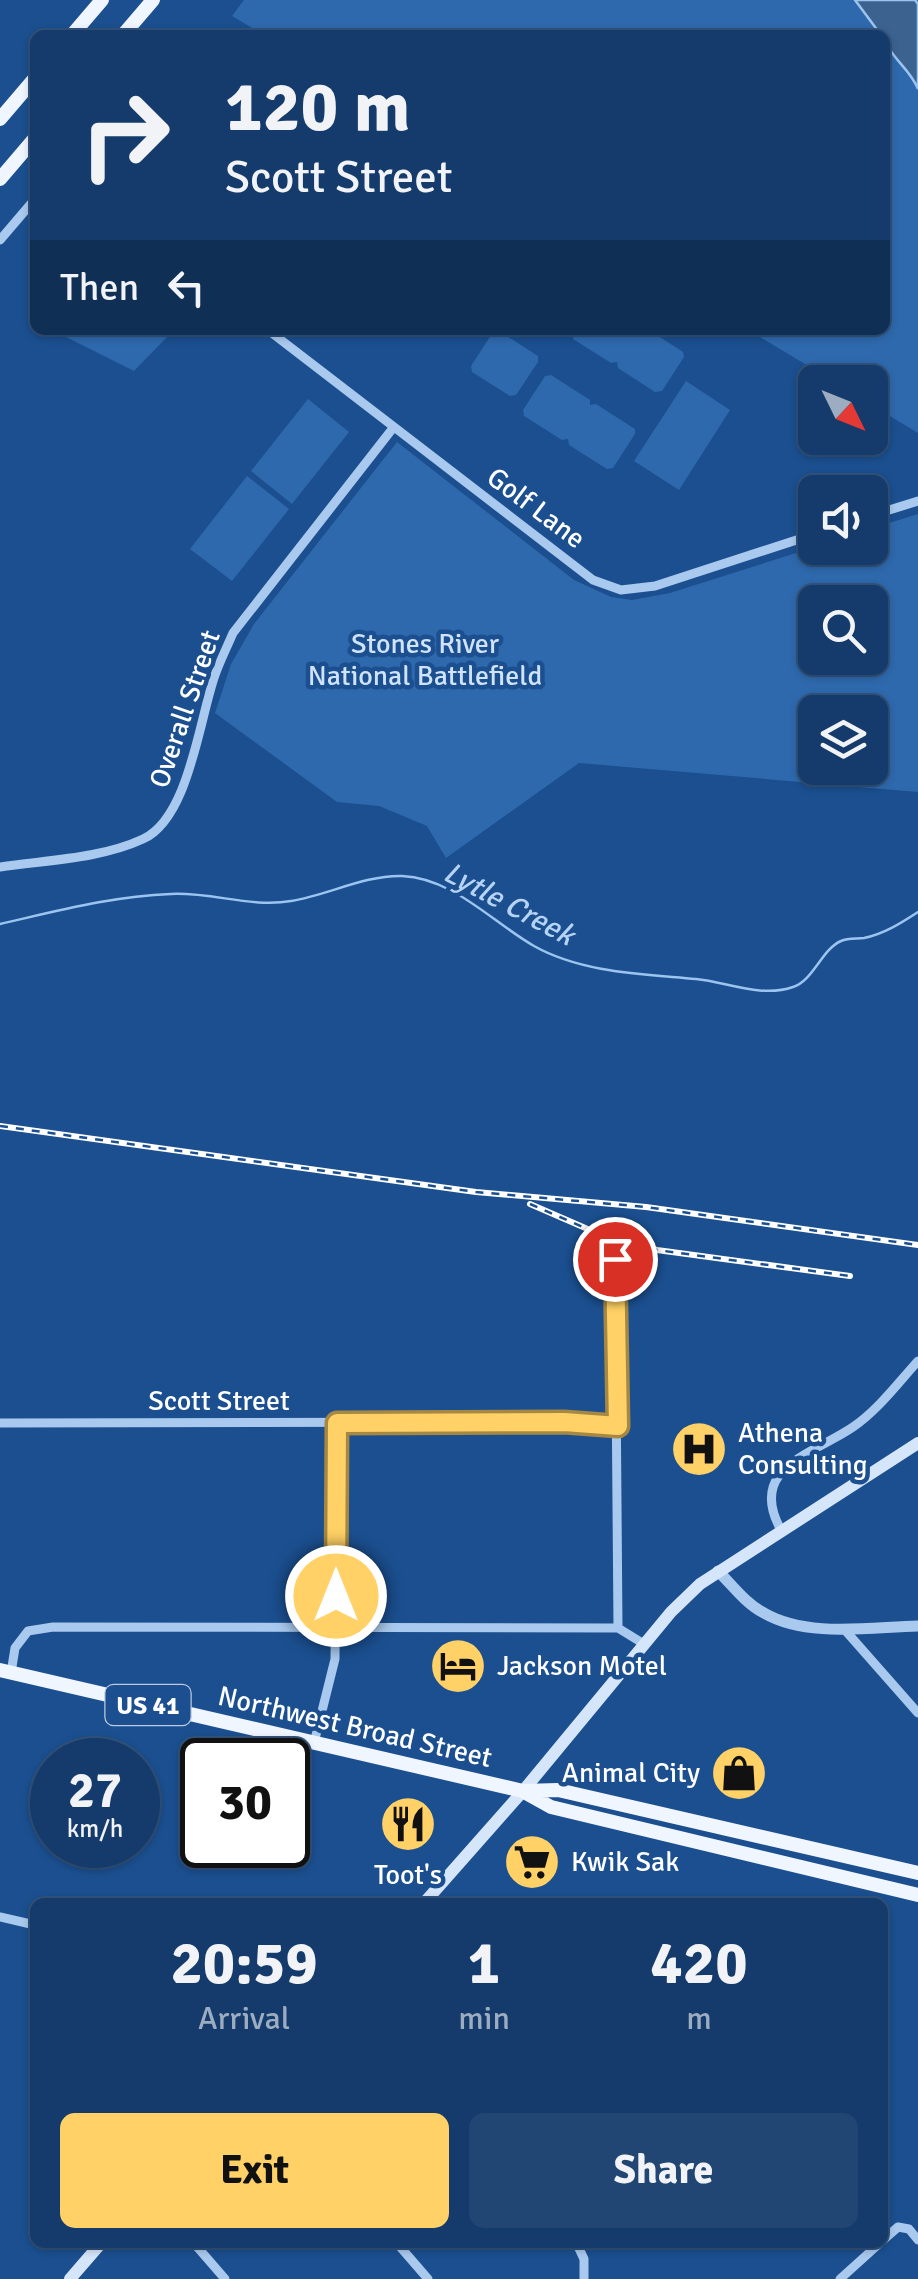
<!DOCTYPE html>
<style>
:root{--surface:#143b6b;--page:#214673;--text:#f1f3f6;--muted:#9dadc1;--line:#33557e;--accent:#ffd166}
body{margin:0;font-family:Signika,sans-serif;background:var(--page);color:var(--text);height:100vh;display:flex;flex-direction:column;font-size:38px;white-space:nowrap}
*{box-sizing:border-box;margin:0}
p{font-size:32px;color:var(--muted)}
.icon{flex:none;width:55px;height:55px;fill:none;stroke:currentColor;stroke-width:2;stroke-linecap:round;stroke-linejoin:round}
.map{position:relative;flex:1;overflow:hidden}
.details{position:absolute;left:30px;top:1898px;width:858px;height:350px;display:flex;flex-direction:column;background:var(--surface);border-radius:15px;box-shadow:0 2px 8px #0004,0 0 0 2px var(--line)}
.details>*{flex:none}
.guide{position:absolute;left:30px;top:30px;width:860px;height:305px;border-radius:15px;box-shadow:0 2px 8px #0004,0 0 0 2px var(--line);background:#143b6b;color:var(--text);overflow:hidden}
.needle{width:65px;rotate:133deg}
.tools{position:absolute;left:798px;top:365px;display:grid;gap:20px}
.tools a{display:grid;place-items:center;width:90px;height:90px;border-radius:15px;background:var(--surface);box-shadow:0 2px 8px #0004,0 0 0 2px var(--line);font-size:50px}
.speed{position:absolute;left:30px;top:1738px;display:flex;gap:20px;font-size:50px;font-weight:700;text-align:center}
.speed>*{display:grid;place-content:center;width:130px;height:130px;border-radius:50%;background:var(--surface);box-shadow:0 2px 8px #0004,0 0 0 2px var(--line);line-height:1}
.speed small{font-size:25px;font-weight:400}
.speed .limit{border:5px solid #111;border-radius:15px;background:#fff;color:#111}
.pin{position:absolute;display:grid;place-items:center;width:85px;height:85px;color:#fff;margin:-42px;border:5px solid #fff;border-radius:50%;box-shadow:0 2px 10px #0007}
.me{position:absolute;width:110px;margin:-55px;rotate:0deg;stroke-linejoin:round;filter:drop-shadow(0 0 8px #0008)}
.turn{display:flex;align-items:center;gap:35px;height:210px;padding:0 30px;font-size:45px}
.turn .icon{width:130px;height:130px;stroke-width:2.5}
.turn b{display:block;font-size:70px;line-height:85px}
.then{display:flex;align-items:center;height:95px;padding:0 30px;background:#0003;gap:20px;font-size:38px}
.eta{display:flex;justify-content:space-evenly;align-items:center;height:170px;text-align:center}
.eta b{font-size:60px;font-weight:700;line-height:70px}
.button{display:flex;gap:20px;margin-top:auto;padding:20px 30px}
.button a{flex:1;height:115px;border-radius:15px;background:var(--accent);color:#111;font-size:40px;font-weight:700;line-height:115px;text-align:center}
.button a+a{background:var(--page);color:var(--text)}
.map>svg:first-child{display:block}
.green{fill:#2e69ad;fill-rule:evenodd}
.water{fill:#3c6290;stroke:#9cc4f0;stroke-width:2.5}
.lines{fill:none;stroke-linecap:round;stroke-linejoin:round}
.stream{stroke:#9cc4f0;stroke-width:2.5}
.minor{stroke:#a9c9ee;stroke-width:9}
.tertiary{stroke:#a9c9ee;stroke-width:11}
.secondary{stroke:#d6e6fa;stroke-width:12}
.primary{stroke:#f0f6ff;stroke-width:14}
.rail-casing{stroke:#fff;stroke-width:6}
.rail{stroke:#1b4f8f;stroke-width:2.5;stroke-dasharray:8;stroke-linecap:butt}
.route-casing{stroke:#a68842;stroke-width:25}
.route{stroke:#ffd166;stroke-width:18}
.labels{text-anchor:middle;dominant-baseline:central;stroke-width:9;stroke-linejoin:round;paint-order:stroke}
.shield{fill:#1b4f8f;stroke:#bbcadd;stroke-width:2.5}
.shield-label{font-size:25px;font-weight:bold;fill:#fff}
.street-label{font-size:28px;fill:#fff;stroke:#1b4f8f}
.park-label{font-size:28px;fill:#cfe3fa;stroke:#1b4f8f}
.poi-label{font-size:28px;fill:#fff;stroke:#1b4f8f;text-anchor:start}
.water-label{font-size:30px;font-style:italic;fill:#b5d3f5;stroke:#1b4f8f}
</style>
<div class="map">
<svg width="918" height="2279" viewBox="0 0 918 2279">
<rect width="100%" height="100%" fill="#1b4f8f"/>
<path class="green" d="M244,0H918V433L870,404V382H835L748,330H885V35H264L232,16Z
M65,330H162L169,335L134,371L62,335Z
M574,330H649L683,352L684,357L662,391L655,392L618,368L617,362L611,363L573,339Z
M499,331L538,356V362L516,395L510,396L472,372L471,366L493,332Z
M551,375L590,400V405L596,404L635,429V434L613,468L607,469L569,445L568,439L562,440L524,416L523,410L545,376Z
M686,381L730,410L679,490L634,461Z
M308,399L349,432L292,504L251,471Z
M397,442L574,580L611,597L632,600L670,593L815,547L870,548V529L918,514V792L579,763L446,858L427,826L379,806L337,802L215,713L231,664L254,624ZM815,602H870V658H815ZM815,712H870V768H815Z
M247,476L289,509L232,581L190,549Z"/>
<path class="water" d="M855,0H915L918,4V89C910,68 887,56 885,35H881Z"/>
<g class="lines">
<path class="stream" d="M0,924C57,911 113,896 171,894C212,892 252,908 291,901C328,895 365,875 402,876C453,878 492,922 534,946C582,973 643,974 696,979C727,982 761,998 793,987C813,981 822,949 841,941C848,938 857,939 864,938C884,934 901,923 918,912"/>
<path class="minor" d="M0,240L35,199
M268,330L593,580L621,590L655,586L815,534
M870,516L918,501
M0,867C46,860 100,859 143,839C189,818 199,720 215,675C220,661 227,647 233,633L393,428
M615,1259L618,1628
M0,1423L564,1422L618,1426
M781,1530C746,1467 814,1454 853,1427C878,1410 898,1383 918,1361
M844,1629L918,1713
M11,1673L15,1648L28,1631L53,1627L618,1628L644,1644
M314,1743L335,1659L337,1423
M0,1917L35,1925
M882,2241L898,2227L909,2229L918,2240
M193,2242L225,2279
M396,2242L428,2279
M576,2242L584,2259V2279
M840,2279L881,2242"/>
<path class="tertiary" d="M718,1571C732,1585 746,1604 764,1613C807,1638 870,1627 918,1626"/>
<path class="secondary" d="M425,1902L523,1791L671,1612L700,1584L918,1443
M70,2279L102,2242"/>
<path class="primary" d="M72,35L102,0
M123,35L153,0
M0,119L35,78
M0,179L35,138
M0,1670L523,1791L558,1790L918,1873
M524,1792L551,1807L918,1895"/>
<g class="rail-casing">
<path id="rail" d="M0,1126L476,1192L646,1207L918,1245
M530,1204L613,1240L657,1250L850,1276"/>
</g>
<use href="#rail" class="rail"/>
</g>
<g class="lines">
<g class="route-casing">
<path id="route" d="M336,1596L337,1423L564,1422L618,1426L615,1259"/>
</g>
<use href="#route" class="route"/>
</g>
<defs>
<g id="hospital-disc" transform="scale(2.875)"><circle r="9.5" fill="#ffd166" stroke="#1b4f8f"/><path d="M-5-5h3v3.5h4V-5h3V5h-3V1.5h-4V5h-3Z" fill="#111"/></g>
<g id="hotel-disc" transform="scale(2.875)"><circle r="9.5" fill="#ffd166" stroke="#1b4f8f"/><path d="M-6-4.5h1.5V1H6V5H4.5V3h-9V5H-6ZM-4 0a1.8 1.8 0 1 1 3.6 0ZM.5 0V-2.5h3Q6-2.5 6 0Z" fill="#111"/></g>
<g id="shop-disc" transform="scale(2.875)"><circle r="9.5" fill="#ffd166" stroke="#1b4f8f"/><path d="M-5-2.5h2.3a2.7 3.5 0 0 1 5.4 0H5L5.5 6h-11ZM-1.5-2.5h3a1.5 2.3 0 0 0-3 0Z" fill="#111"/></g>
<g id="restaurant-disc" transform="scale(2.875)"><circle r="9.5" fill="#ffd166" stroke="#1b4f8f"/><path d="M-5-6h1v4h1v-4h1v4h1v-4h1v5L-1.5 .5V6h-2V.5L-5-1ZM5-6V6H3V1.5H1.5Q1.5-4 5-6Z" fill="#111"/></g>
<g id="supermarket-disc" transform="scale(2.875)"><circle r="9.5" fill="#ffd166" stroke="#1b4f8f"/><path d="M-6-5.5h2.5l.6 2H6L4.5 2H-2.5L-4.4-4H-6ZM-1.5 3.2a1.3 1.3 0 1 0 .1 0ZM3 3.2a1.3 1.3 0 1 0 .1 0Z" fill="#111"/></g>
</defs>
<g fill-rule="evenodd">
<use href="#hospital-disc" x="699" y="1449"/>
<use href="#hotel-disc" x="458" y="1666"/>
<use href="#shop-disc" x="739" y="1773"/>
<use href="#restaurant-disc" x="408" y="1824"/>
<use href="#supermarket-disc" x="532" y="1862"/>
</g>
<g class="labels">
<rect class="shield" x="105.5" y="1685" width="85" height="40" rx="8"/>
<g class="shield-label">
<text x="148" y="1705">US 41</text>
</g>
<g class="street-label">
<text transform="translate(536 508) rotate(37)">Golf Lane</text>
<text transform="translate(185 709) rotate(-71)">Overall Street</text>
<text x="219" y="1401">Scott Street</text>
<text transform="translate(355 1727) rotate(13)">Northwest Broad Street</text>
</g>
<g class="park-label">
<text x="425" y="644">Stones River<tspan x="425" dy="32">National Battlefield</tspan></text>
</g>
<g class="poi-label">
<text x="738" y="1433">Athena<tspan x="738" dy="32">Consulting</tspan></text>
<text x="497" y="1666">Jackson Motel</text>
<text x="700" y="1773" text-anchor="end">Animal City</text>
<text x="571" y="1862">Kwik Sak</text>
<text x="408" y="1875" text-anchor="middle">Toot's</text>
</g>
<g class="water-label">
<text transform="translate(509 904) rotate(28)">Lytle Creek</text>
</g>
</g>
</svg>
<div class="tools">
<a><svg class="needle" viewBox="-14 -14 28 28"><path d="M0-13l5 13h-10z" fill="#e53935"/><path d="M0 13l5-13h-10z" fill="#9dadc1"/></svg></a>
<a><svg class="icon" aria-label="sound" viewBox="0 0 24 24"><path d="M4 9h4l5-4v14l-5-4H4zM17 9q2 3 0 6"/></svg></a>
<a><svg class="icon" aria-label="search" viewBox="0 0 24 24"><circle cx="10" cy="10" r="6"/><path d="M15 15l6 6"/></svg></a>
<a><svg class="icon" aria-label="layers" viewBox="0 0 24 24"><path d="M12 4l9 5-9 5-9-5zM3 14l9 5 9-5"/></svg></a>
</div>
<div class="speed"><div>27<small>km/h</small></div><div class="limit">30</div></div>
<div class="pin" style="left:615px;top:1259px;background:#d93025"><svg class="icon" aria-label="arrive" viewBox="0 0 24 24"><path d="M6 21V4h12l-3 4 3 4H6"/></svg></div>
<svg class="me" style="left:336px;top:1596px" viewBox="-20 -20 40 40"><circle r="17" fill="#ffd166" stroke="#fff" stroke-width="3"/><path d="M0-11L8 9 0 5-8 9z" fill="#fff"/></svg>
<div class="guide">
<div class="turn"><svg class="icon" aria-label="right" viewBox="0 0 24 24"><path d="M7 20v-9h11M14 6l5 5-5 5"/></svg><div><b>120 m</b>Scott Street</div></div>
<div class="then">Then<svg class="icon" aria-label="left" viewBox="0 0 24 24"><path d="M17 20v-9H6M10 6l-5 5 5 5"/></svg></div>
</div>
<section class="details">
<div class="eta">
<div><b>20:59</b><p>Arrival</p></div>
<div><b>1</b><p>min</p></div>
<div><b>420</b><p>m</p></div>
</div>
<div class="button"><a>Exit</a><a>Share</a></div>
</section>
</div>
